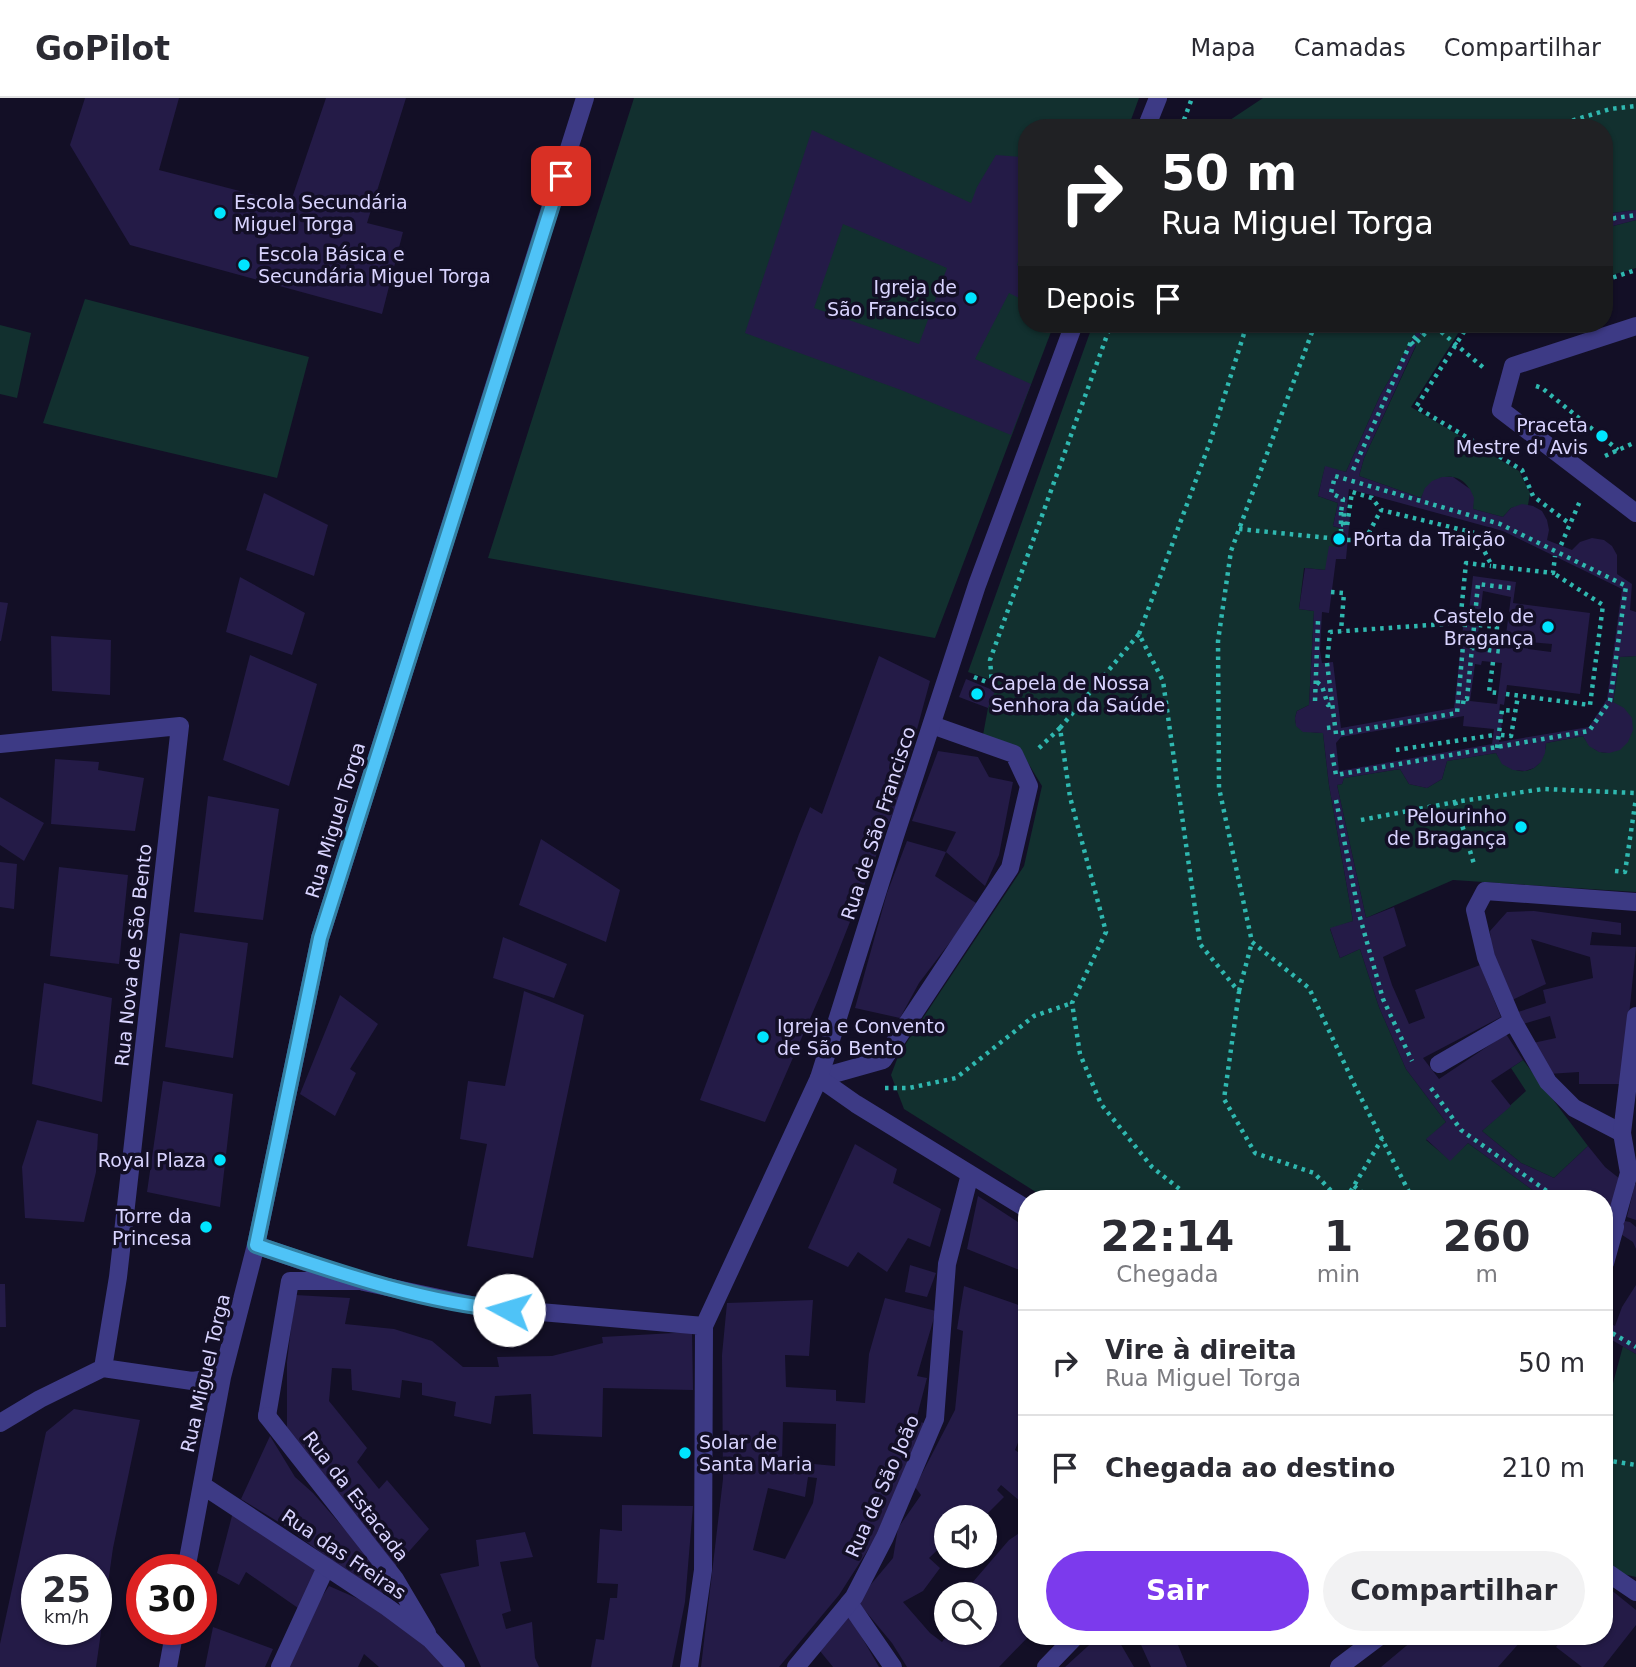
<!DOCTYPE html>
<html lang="pt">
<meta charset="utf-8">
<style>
:root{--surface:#fff;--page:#f2f2f3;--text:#2b2b33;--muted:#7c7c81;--line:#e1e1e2;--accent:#7c3aed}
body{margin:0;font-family:"DejaVu Sans",sans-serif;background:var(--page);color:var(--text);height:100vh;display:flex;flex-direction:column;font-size:26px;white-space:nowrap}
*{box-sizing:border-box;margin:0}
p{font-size:23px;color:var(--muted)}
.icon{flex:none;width:38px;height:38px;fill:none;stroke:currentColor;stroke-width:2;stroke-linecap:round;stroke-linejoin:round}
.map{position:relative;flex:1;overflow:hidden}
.details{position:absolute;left:1018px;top:1092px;width:595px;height:455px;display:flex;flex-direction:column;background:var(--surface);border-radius:28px;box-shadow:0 2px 5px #0004}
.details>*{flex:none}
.top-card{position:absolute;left:1018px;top:21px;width:595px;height:214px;border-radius:28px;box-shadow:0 2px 5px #0004;background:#202124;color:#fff;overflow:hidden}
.tools{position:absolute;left:934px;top:1407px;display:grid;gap:14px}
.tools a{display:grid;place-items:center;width:63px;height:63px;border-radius:50%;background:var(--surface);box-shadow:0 2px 5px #0004;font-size:35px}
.speed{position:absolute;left:21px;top:1456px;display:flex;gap:14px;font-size:35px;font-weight:700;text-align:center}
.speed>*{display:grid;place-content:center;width:91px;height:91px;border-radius:50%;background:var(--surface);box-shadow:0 2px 5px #0004;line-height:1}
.speed small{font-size:18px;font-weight:400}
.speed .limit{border:10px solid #d22;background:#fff;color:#111}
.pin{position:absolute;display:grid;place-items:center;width:60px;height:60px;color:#fff;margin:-30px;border-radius:14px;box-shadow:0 4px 10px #0006}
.me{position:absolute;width:77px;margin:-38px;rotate:276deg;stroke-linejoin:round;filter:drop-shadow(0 0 5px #0008)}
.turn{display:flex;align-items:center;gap:24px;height:147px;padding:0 28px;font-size:32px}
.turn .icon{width:91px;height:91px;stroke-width:2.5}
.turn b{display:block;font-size:49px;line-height:60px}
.then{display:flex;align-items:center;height:66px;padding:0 28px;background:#0003;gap:14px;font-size:26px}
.eta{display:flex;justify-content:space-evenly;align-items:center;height:119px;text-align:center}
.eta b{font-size:42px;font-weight:600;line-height:49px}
.primary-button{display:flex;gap:14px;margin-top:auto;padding:14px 28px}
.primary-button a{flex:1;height:80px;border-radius:42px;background:var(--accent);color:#fff;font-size:28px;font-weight:600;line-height:80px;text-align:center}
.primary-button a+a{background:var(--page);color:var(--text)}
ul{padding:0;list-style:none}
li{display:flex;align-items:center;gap:21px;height:105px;padding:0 28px;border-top:2px solid var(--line)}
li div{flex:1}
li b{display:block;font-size:26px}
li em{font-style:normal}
header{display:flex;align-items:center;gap:42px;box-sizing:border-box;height:98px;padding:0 35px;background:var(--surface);border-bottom:2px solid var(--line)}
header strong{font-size:33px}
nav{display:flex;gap:38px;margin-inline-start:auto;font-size:24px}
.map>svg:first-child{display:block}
.green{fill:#12302f}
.building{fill:#241b47;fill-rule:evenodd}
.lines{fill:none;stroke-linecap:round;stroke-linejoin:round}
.path{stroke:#2fb8b0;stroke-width:4.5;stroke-dasharray:3.5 5;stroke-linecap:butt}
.lane{stroke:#3d3a85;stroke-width:18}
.street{stroke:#3d3a85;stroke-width:18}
.route-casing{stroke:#337fa1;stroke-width:18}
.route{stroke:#4fc3f7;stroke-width:12}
.poi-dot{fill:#00e5ff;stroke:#130f26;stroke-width:2.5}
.labels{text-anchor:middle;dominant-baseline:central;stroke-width:7;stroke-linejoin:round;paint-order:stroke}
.poi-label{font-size:19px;fill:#d9d4ff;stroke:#130f26;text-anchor:start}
.street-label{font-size:19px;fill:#d9d4ff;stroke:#130f26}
</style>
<header>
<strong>GoPilot</strong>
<nav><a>Mapa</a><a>Camadas</a><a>Compartilhar</a></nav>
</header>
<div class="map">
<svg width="1636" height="1569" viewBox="0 0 1636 1569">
<rect width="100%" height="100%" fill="#130f26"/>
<path class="green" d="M634,0H1139L1128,30H1027V226H1054L935,540L488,460Z
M1263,0H1636V112L1605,116V30H1218Z
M1636,122V170L1605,179V130Z
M85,201L309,259L277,380L43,325Z
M1093,226H1421L1380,298L1346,374L1325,369L1318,398L1338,405L1333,428L1340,430L1338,449L1325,472L1304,470L1299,511L1314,513L1309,607L1297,613C1290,634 1307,634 1323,635L1329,687L1353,823L1330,831L1340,860L1360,851L1379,909L1406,971L1446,1024L1426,1042L1450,1062L1468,1045L1545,1101H1047L904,1011L891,977L899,956L1024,768L1042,688L1019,650L983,637L988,610L997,584L968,574Z
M1431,226H1464L1411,309L1519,373L1530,395L1528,407L1511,410L1503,419L1473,411C1476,374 1435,367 1421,400L1359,378L1364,360L1416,248L1414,244Z
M0,227L31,235L17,300L0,296Z
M1636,558V794L1453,782L1366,820L1337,687L1342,686L1344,680L1400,671L1409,686L1427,690L1442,681L1447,663L1496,655C1511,682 1544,679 1546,645L1583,638C1611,682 1636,627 1613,604L1620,559Z
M1523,962L1588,1048L1554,1080L1521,1065L1482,1033L1526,993L1511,970Z
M1623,1248L1636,1256V1479L1619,1475L1605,1462V1315Z"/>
<path class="building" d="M85,0H179L159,72L290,106L326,0H406L367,125L403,134L382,216L130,147L70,47Z
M812,32L971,105L977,89L996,57L1022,59L1027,63V134L1017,167L1027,171V204L1009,195L975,261L1031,286L1011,337L901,292L745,235ZM843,126L947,170L919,246L814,210Z
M1636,112V122L1605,130V116Z
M1421,226H1431L1414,244L1416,247L1364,360L1359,378L1421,400L1425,390L1432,383L1442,379H1453L1470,391L1474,400L1473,411L1503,419L1511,410L1522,406L1533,408L1542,413L1547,422L1549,432L1547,442L1572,452L1580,444L1592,440L1604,442L1612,448L1617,457V476L1632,486L1630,512L1636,514V558L1620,559L1613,604L1624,610L1632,620L1633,632L1628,644L1620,652L1609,655L1599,654L1589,648L1583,638L1546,645L1545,655L1541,664L1534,670L1525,673L1513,672L1502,666L1496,655L1447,663L1442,681L1427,690L1409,686L1400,671L1344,680L1342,686L1337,687L1366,820L1394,809L1406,848L1383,859L1392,887L1409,926L1425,920L1415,892L1480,867L1501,919L1423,960L1439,981L1506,936L1523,962L1491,983L1511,1008L1482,1033L1521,1065L1554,1080L1588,1048L1605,1069L1620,1081L1613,1121L1630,1124L1636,1129V1151L1633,1144L1619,1135L1605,1134V1101H1545L1468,1045L1450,1063L1426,1041L1446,1024L1406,971L1379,909L1360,851L1340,860L1330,830L1353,823L1329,687L1323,635L1303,634L1296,628L1295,620L1297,613L1309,607L1314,513L1299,511L1305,470L1325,472L1329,448L1338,449L1340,430L1333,428L1338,405L1318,398L1325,368L1346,374L1380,298ZM1349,391L1503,433L1622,491L1607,601L1589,629L1499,644L1503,617L1499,616L1500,606L1504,607L1507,587L1580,596L1590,515L1513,505L1516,484L1473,478L1467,529H1463L1454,610L1341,630L1333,564L1322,565L1320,553L1322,514L1329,515L1336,461H1346L1350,418L1346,417ZM1483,493L1511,499L1505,544L1484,541L1485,537L1478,536ZM1529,544L1552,546L1551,554L1528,551ZM1482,563L1502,565L1497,606L1470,603L1475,566L1481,567ZM1464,618L1463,628L1494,631L1492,646L1339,673L1336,645L1341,639Z
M264,395L328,427L314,478L246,452Z
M240,479L305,515L292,557L226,534Z
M0,504L8,505L1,543H0Z
M51,538L111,542L110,597L52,593Z
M250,557L317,586L289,688L223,662Z
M879,558L930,583L898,702L829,877L765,1024L700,1002L799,736L810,709L822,716Z
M966,581L995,593L988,610L959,599Z
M938,653L978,659L989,679L1013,684L999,757L985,788L946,754L935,778L976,805L954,839L919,885L900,920L855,910L887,795L907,743L946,754L956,734L912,723Z
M55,661L99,664L98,672L144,680L135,733L51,726Z
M208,698L279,711L263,822L194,814Z
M0,699L44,725L24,763L0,747Z
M541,741L620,792L606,844L519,807Z
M0,764L17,766L14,811L0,809Z
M59,769L128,777L119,866L50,858Z
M1534,813L1621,825V837L1592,834L1590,847L1636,849L1622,986H1579V974L1548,976L1533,945L1556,940L1550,918L1523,926L1518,914L1546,905L1543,892L1593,880L1590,859L1531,841L1546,886L1512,902L1492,854L1490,833L1507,814Z
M180,835L248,845L233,960L165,949Z
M503,839L567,866L554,900L493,880Z
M44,885L112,900L102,1004L32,986Z
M524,893L584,917L533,1160L467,1148L487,1046L460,1041L468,983L505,988Z
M340,897L378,926L350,971L356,975L335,1018L300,996Z
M163,983L233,996L220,1109L147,1094Z
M37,1022L98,1036L96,1074L84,1124L25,1120L22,1069Z
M855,1046L897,1071L893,1085L941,1111L930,1149L908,1140L887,1174L858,1154L848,1169L808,1150Z
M1635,1086H1636V1122L1627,1119Z
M978,1098L1027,1130V1175L967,1151Z
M910,1167L936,1175L927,1199L905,1194Z
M0,1186H5L6,1229H0Z
M1636,1187V1256L1605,1238V1222L1615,1228L1622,1209Z
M964,1188L1027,1210V1323L1015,1352L1027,1360V1409L1001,1387L997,1392L1004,1399L984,1419H947V1443L929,1460L940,1470L923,1493L903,1504L930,1535L942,1544L949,1535H985V1496H969L966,1492L1009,1442L1027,1430V1540L999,1569H907L892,1545L857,1503L893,1460L898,1430L921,1397L915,1389L955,1312L963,1233L957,1231Z
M295,1197L350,1200L345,1226L394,1231L432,1243L463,1269H499L497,1259L552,1258L603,1245L602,1239L692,1234L693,1292L603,1290L602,1339L533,1336L531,1296L495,1298L491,1326L454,1318L456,1304L422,1297V1285L402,1282L400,1300L352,1292L351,1271L332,1270L329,1303L367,1350L357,1364L379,1391L387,1382L429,1431L395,1469L287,1335V1264Z
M885,1200L936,1213L917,1278L927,1280L916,1322L926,1326L873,1444L839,1497L779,1569H701L723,1381L722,1257L727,1205L813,1202L809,1258L785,1257L786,1289L836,1292V1303L865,1305L869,1256ZM783,1324L836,1326L835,1368L782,1363ZM808,1379L817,1380L813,1405L785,1461L753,1452L768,1390L805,1399Z
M74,1311L140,1322L113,1450L96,1569H0V1546L46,1334ZM37,1472H96V1531H37Z
M270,1338L295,1379L313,1395L390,1483L381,1499L285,1428L241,1401Z
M622,1407L693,1408L685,1504L672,1569H591L596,1541L604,1542L610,1500H617L618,1486L597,1485L600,1431L622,1433Z
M233,1414L321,1472L298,1510L246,1474L239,1487L217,1475Z
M525,1434L533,1459L500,1464L511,1513L502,1516L506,1531L532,1524L535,1560L539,1569H481L440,1476L479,1468L476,1442Z
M1605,1487L1636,1512V1527L1603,1569H1582L1556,1549L1565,1538H1605Z
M329,1488L361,1502L423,1542L444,1569H379L364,1556L358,1569H289L314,1511Z
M849,1517L879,1569H833L820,1553Z
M213,1529L273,1551L265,1569H205Z
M1099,1538H1116L1134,1569H1065Z
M1137,1538H1181L1176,1542L1187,1569H1151Z
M1418,1538H1516L1521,1543L1498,1569H1381Z"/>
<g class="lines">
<path class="path" d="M1181,30L1192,0
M1548,30L1610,11L1636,8
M1605,124L1615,120L1636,117
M1605,182L1636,172
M1315,226L1231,453L1218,543L1219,690L1252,844L1309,890L1355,988L1409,1094L1421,1101
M1469,226L1416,309L1522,372L1533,398L1570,426
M1411,244L1414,247L1433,227L1485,271
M1536,288L1542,290L1618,352
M1605,358L1636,344
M1353,372L1411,244L1426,226
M1341,414V439
M1239,431L1339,441
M1347,442H1365L1381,412
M1561,447L1580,403
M1331,494L1344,495L1341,533
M1460,525L1330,534L1327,565L1336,636L1457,615L1465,525H1460L1466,465L1491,468
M1479,527L1497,529L1496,543
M1139,536L1210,344L1247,226
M1472,550L1478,486L1511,490
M1493,564L1489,594L1498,595
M974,579L992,586L990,562L1111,226
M1317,584L1322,588L1328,607L1332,606
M1506,596L1590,607L1603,507L1553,475
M1315,603L1318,523
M1463,606L1464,600L1467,601L1472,550L1503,554
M1060,630L1139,536L1163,583L1200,846L1239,894L1224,1001L1255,1055L1314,1075L1339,1101
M1327,630L1335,629
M1501,637L1511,638L1518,598
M1039,650L1060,630L1070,699L1106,834L1072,905L1080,956L1101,1006L1152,1069L1192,1101
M1497,650L1502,612L1515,613
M1396,652L1494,637
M1332,656L1336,677L1589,633L1610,603L1626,488L1500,426L1335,378L1331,395L1343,401L1341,414L1344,415L1343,427L1347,428L1352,394L1372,400L1381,412L1475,435L1492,468L1553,475L1555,458
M1336,702L1359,816L1383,901L1412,963
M1455,704L1474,766
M1361,722L1455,704L1543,691L1636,695
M1615,773L1625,774L1636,700
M1239,893L1252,844
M885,990H909L956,980L1034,918L1072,905
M1431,990L1461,1032L1558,1101
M1354,1088L1370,1101
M1346,1101L1382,1041
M1605,1231L1636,1249
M1605,1362L1636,1367"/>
<path class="lane" d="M1439,966L1513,923
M819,980L883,962L1010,770L1029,688L1014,656L932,627
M1622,1035L1574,1010L1548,984L1513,923L1486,859L1475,812L1485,793L1636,804
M267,1318L290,1183H359
M849,1505L893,1569
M280,1569L326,1469"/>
<path class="street" d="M1146,30L1158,0
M1636,228L1513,268L1501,312L1636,415
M0,646L180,628L118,1179L103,1270
M819,980L856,1006L1027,1111
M1616,1121L1629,1075L1622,1035L1636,918
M256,1147L364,1184L481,1209L704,1228
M1605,1165L1615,1129
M267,1318L395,1481L427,1535
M0,1325L40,1301L103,1270L192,1283L222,1279
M202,1387L387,1509L430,1541L456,1569
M186,1472L222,1279L256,1147L320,840L585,0
M1605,1473L1636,1494
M168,1569L175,1531
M689,1569L703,1472L704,1228L819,980L894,741L977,487L1074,226
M796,1569L854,1499L885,1439L935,1321L947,1166L970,1076
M1046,1569L1076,1538
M1339,1569L1380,1538"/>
</g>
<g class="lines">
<g class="route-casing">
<path id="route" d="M509,1212C422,1204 339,1175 256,1147L320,840L561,78"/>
</g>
<use href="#route" class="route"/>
</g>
<g class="poi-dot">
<circle cx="220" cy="115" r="7"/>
<circle cx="244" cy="167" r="7"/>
<circle cx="971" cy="200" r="7"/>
<circle cx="1602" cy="338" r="7"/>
<circle cx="1339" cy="441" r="7"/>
<circle cx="1548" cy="529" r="7"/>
<circle cx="977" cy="596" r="7"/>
<circle cx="1521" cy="729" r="7"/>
<circle cx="763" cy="939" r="7"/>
<circle cx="220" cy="1062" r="7"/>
<circle cx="206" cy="1129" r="7"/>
<circle cx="685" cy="1355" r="7"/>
</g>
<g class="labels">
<g class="poi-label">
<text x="234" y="104">Escola Secundária<tspan x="234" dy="22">Miguel Torga</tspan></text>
<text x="258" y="156">Escola Básica e<tspan x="258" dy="22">Secundária Miguel Torga</tspan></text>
<text x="957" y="189" text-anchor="end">Igreja de<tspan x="957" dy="22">São Francisco</tspan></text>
<text x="1588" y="327" text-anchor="end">Praceta<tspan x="1588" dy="22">Mestre d' Avis</tspan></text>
<text x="1353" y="441">Porta da Traição</text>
<text x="1534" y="518" text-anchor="end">Castelo de<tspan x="1534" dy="22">Bragança</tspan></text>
<text x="991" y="585">Capela de Nossa<tspan x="991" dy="22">Senhora da Saúde</tspan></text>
<text x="1507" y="718" text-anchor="end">Pelourinho<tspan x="1507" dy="22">de Bragança</tspan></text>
<text x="777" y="928">Igreja e Convento<tspan x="777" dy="22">de São Bento</tspan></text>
<text x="206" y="1062" text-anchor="end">Royal Plaza</text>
<text x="192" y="1118" text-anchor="end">Torre da<tspan x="192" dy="22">Princesa</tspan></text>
<text x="699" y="1344">Solar de<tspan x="699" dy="22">Santa Maria</tspan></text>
</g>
<g class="street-label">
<text transform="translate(335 722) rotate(-73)">Rua Miguel Torga</text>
<text transform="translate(878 725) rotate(-72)">Rua de São Francisco</text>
<text transform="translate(133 857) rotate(-84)">Rua Nova de São Bento</text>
<text transform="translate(205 1275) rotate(-77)">Rua Miguel Torga</text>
<text transform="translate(882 1388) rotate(-66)">Rua de São João</text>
<text transform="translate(356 1398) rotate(52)">Rua da Estacada</text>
<text transform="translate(344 1456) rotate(34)">Rua das Freiras</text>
</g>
</g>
</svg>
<div class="tools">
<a><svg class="icon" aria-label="sound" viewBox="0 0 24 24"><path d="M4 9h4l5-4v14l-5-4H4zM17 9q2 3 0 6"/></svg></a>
<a><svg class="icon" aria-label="search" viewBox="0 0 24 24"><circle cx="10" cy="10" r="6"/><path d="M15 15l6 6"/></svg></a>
</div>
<div class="speed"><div>25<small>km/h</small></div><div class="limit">30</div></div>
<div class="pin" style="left:561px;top:78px;background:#d93025"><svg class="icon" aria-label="arrive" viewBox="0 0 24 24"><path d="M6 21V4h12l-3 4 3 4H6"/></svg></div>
<svg class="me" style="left:509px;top:1212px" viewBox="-20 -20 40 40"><circle r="19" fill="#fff"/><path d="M0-13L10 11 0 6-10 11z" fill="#4fc3f7"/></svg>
<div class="top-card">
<div class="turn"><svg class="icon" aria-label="right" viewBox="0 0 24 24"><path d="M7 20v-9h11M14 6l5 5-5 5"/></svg><div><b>50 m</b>Rua Miguel Torga</div></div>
<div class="then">Depois<svg class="icon" aria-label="arrive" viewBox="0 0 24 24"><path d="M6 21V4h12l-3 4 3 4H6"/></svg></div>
</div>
<section class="details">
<div class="eta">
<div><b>22:14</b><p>Chegada</p></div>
<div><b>1</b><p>min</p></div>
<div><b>260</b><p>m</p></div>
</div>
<ul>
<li><svg class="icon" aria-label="right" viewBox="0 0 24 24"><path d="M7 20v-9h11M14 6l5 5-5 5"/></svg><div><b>Vire à direita</b><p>Rua Miguel Torga</p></div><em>50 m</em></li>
<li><svg class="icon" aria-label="arrive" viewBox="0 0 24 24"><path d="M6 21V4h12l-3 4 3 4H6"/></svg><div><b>Chegada ao destino</b></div><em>210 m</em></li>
</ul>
<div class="primary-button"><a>Sair</a><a>Compartilhar</a></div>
</section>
</div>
